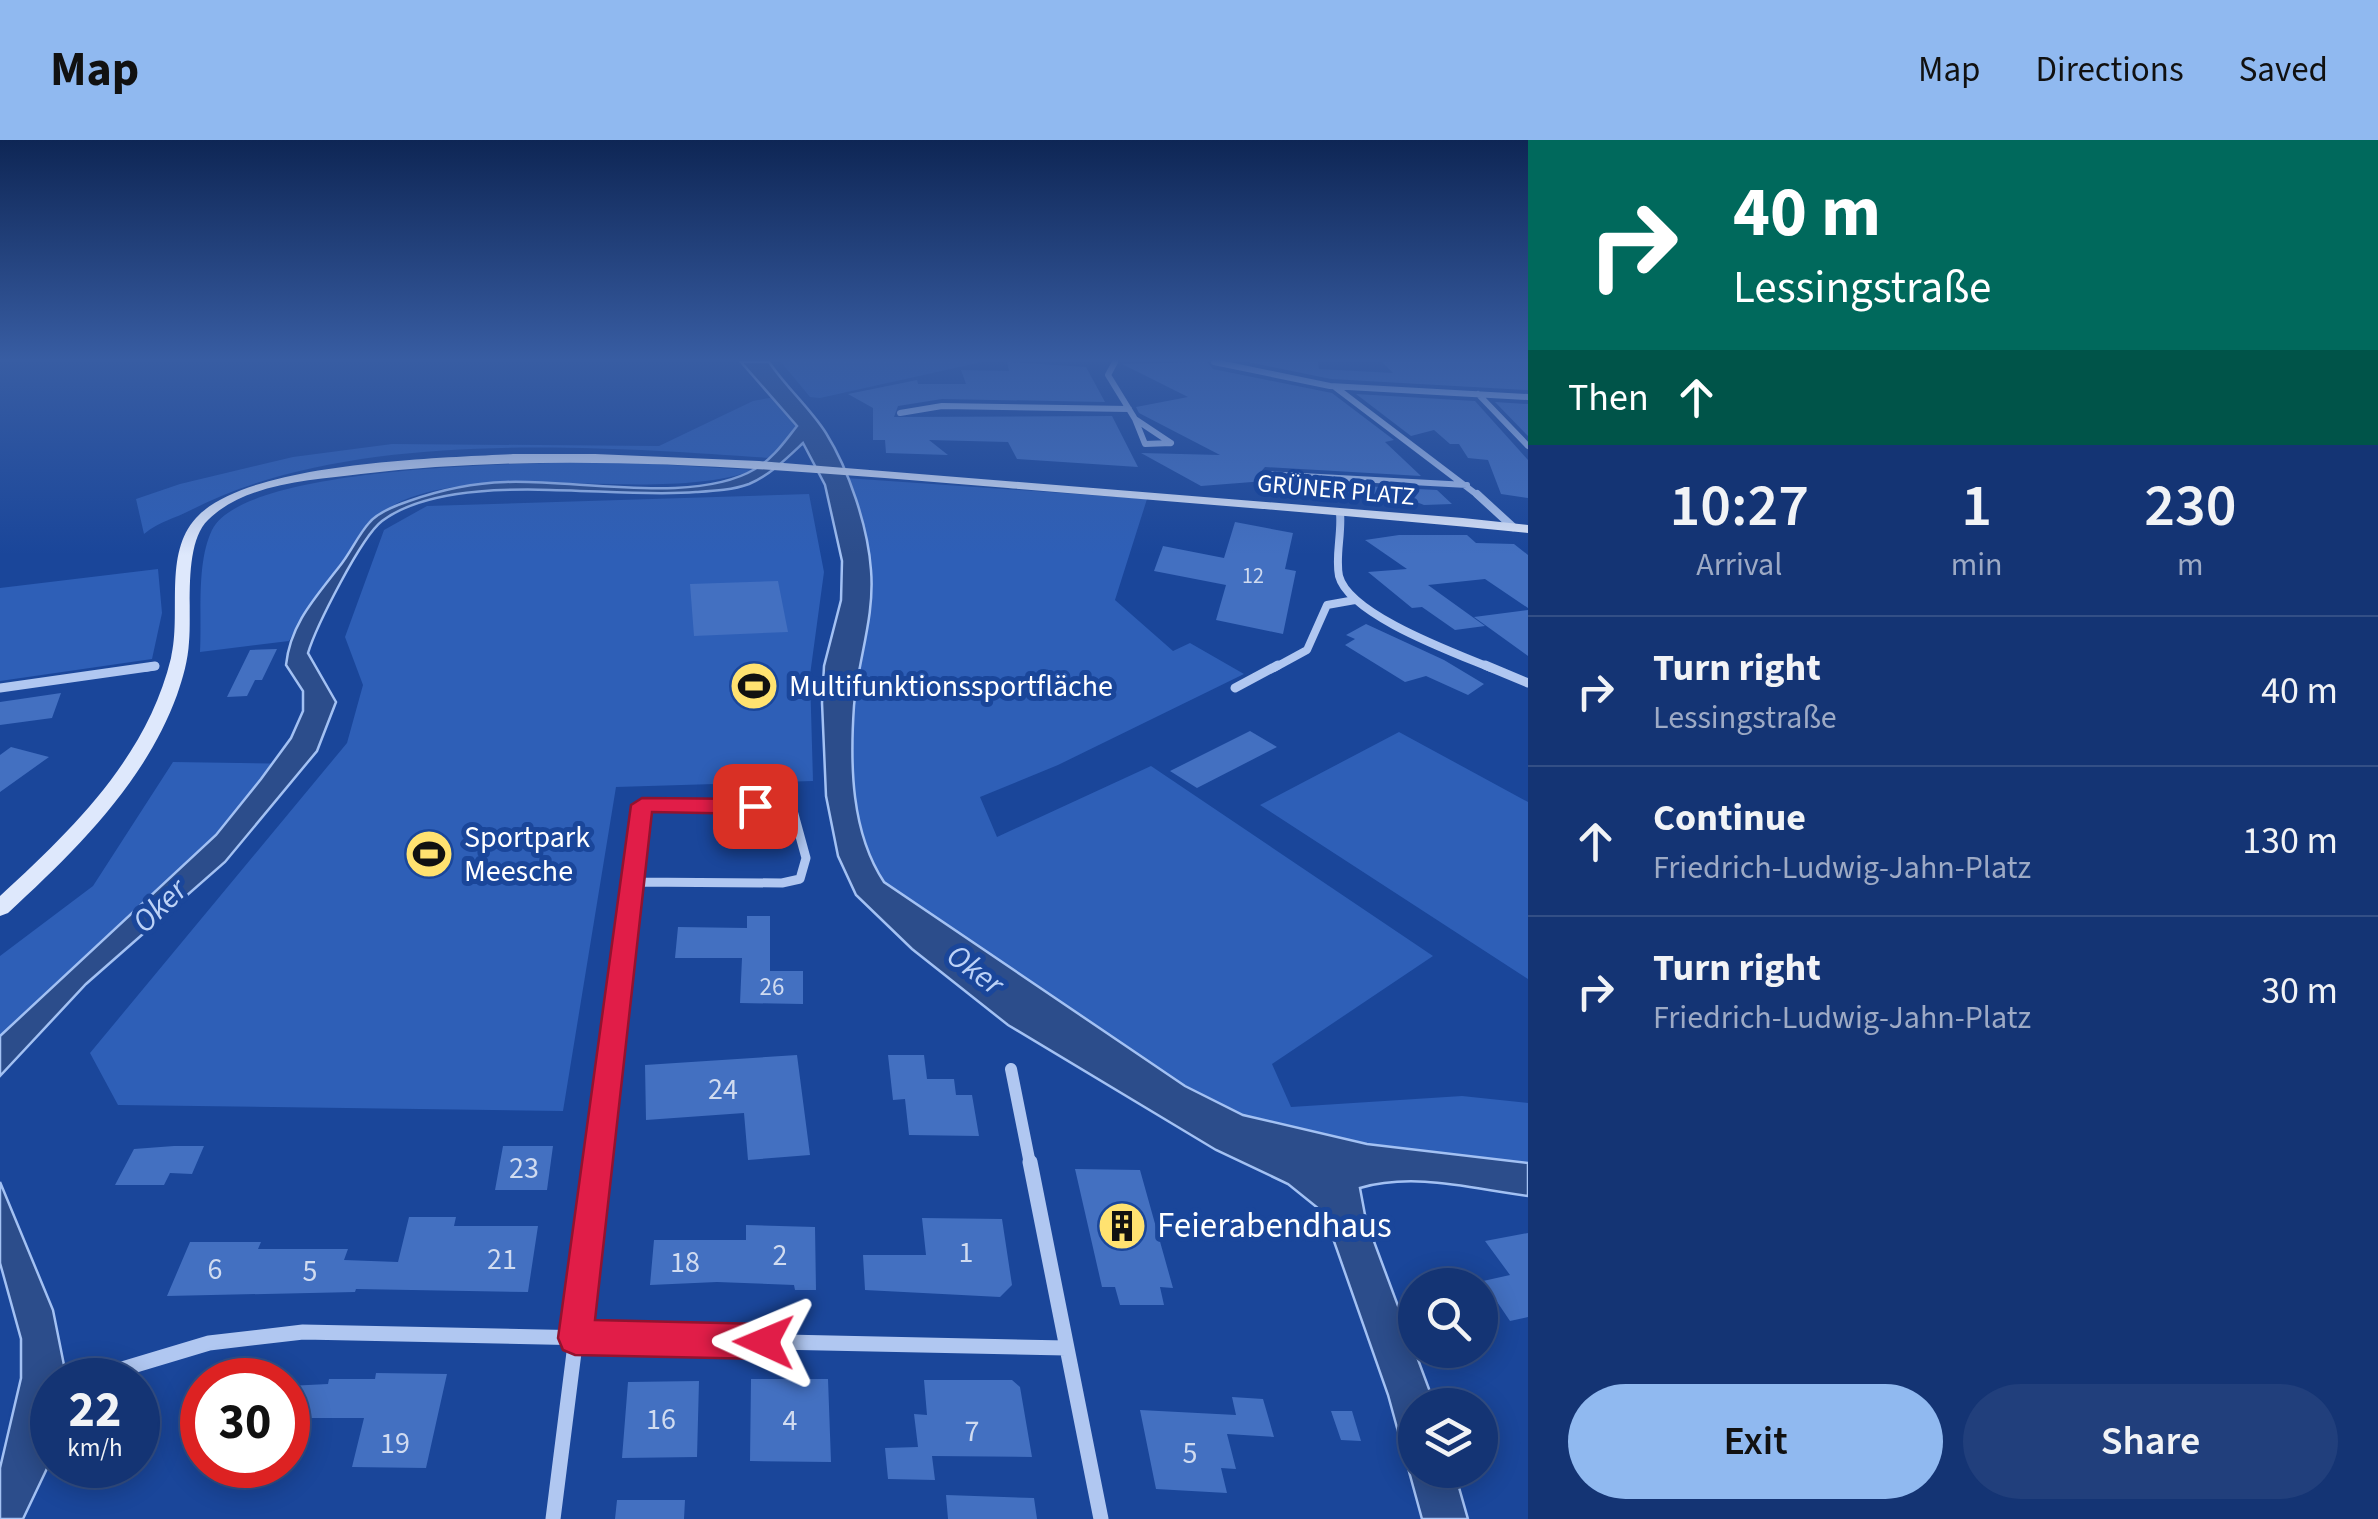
<!DOCTYPE html>
<meta charset="utf-8">
<style>
:root{--surface:#143474;--page:#213f7c;--text:#f1f3f6;--muted:#9daac5;--line:#334f86;--accent:#90b9f0}
body{margin:0;font-family:"Source Sans 3",sans-serif;background:var(--page);color:var(--text);height:100vh;display:flex;flex-direction:column;font-size:38px;white-space:nowrap}
*{box-sizing:border-box;margin:0}
p{font-size:32px;color:var(--muted)}
.icon{flex:none;width:55px;height:55px;fill:none;stroke:currentColor;stroke-width:2;stroke-linecap:round;stroke-linejoin:round}
.map{position:relative;flex:1;overflow:hidden}
.side{display:flex;flex-direction:column;background:var(--surface);width:850px}
.side>*{flex:none}
.hud{background:#00695c;color:#fff;overflow:hidden}
.tools{position:absolute;left:1398px;top:1128px;display:grid;gap:20px}
.tools a{display:grid;place-items:center;width:100px;height:100px;border-radius:50%;background:var(--surface);box-shadow:0 5px 25px #0003,0 0 0 2px var(--line);font-size:50px}
.speed{position:absolute;left:30px;top:1218px;display:flex;gap:20px;font-size:50px;font-weight:700;text-align:center}
.speed>*{display:grid;place-content:center;width:130px;height:130px;border-radius:50%;background:var(--surface);box-shadow:0 5px 25px #0003,0 0 0 2px var(--line);line-height:1}
.speed small{font-size:25px;font-weight:400}
.speed .limit{border:15px solid #d22;background:#fff;color:#111}
.pin{position:absolute;display:grid;place-items:center;width:85px;height:85px;color:#fff;margin:-42px;border-radius:20px;box-shadow:0 5px 15px #0006}
.me{position:absolute;width:110px;margin:-55px;rotate:271deg;stroke-linejoin:round;filter:drop-shadow(0 0 8px #0008)}
.turn{display:flex;align-items:center;gap:35px;height:210px;padding:0 40px;font-size:45px}
.turn .icon{width:130px;height:130px;stroke-width:2.5}
.turn b{display:block;font-size:70px;line-height:85px}
.then{display:flex;align-items:center;height:95px;padding:0 40px;background:#0003;gap:20px;font-size:38px}
.eta{display:flex;justify-content:space-evenly;align-items:center;height:170px;text-align:center}
.eta b{font-size:60px;font-weight:600;line-height:70px}
.button{display:flex;gap:20px;margin-top:auto;padding:20px 40px}
.button a{flex:1;height:115px;border-radius:60px;background:var(--accent);color:#111;font-size:40px;font-weight:600;line-height:115px;text-align:center}
.button a+a{background:var(--page);color:var(--text)}
ul{padding:0;list-style:none}
li{display:flex;align-items:center;gap:30px;height:150px;padding:0 40px;border-top:2px solid var(--line)}
li div{flex:1}
li b{display:block;font-size:38px}
li em{font-style:normal}
header{display:flex;align-items:center;gap:60px;box-sizing:border-box;height:140px;padding:0 50px;background:var(--accent);color:#111}
header strong{font-size:48px}
nav{display:flex;gap:55px;margin-inline-start:auto;font-size:35px}
main{display:flex;flex:1;min-height:0}
.map>svg:first-child{display:block}
.green{fill:#2e5fb7}
.water{fill:#2c4d8b;stroke:#a3c1f3;stroke-width:2.5}
.building{fill:#4370c1}
.lines{fill:none;stroke-linecap:round;stroke-linejoin:round}
.minor-far4{stroke:#b0c7f1;stroke-width:6}
.minor-far3{stroke:#b0c7f1;stroke-width:8}
.minor-far2{stroke:#b0c7f1;stroke-width:9}
.minor-far1{stroke:#b0c7f1;stroke-width:12}
.minor{stroke:#b0c7f1;stroke-width:15}
.secondary{fill:#dee8fc;fill-rule:evenodd}
.route{fill:#e11d48;stroke:#92132f;stroke-width:2.5}
.labels{text-anchor:middle;dominant-baseline:central;stroke-width:10;stroke-linejoin:round;paint-order:stroke}
.far-number-label{font-size:22px;fill:#d0dbf0}
.far-street-label{font-size:25px;fill:#fff;stroke:#1a469a}
.number-label{font-size:25px;fill:#d0dbf0}
.poi-label{font-size:30px;fill:#fff;stroke:#1a469a;text-anchor:start}
.near-number-label{font-size:30px;fill:#d0dbf0}
.water-label{font-size:32px;font-style:italic;fill:#bcd2f7;stroke:#1a469a}
.near-poi-label{font-size:35px;fill:#fff;stroke:#1a469a;text-anchor:start}
</style>
<header>
<strong>Map</strong>
<nav><a>Map</a><a>Directions</a><a>Saved</a></nav>
</header>
<main>
<div class="map">
<svg width="1528" height="1379" viewBox="0 0 1528 1379">
<rect width="100%" height="100%" fill="#1a469a"/>
<path class="green" d="M781,222H982L820,258L810,257Z
M775,257L797,286L770,318C596,306 350,288 191,370C174,379 160,381 144,394L136,359L180,344L293,317L392,304L659,306L753,261Z
M619,322L754,330C648,369 449,308 371,381C364,387 361,399 355,407C332,439 306,466 289,501L200,512C202,475 196,423 212,390C245,323 546,323 619,322Z
M846,338L1147,359L1115,460L1173,511L1190,503L1244,534L1058,625L980,657L997,697L1151,626L1433,816L1272,924L1291,967L1462,956L1528,963V1023L1367,1004L1243,975L1185,946L884,742C851,692 848,623 854,564C858,525 871,489 871,450C872,411 858,374 846,338Z
M809,354L824,432L810,535L813,641L616,647L563,971L118,965L90,913L347,603L363,545L345,497L384,390L427,366Z
M158,429L162,473L152,519L0,541V448Z
M1399,592L1528,662V839L1260,665Z
M173,622L307,624L0,922V816L93,746Z"/>
<path class="water" d="M741,222H769C786,247 810,268 826,293C849,330 868,387 871,430C875,477 858,520 854,566C850,625 851,692 884,742L1185,946L1243,975L1367,1004L1528,1023V1056C1473,1049 1415,1032 1360,1048L1366,1080L1435,1265H1415V1330H1454L1468,1379H1422L1388,1255L1324,1073L1288,1044L1216,1010L1008,885L912,809L856,755L838,716L826,656L822,563L824,526L841,460L842,421L825,345L803,303C786,319 770,335 749,344C733,350 713,351 696,352C609,360 453,328 382,381C361,397 316,487 308,513L336,562L317,611L225,722L86,844L0,936V896L216,695L261,639L291,598L303,571V551L286,525C290,485 314,459 339,427C350,414 358,395 369,383C377,373 397,365 409,361C440,350 472,343 506,342C574,339 695,365 755,329C773,319 785,301 797,286Z
M0,1042L53,1170L67,1240H52V1318L23,1379H0V1328L21,1238V1199L0,1123Z"/>
<path class="building" d="M1007,222L1086,227L1105,262L942,259L898,266L894,277L1112,276L1138,327L1017,319L1008,302L929,300L948,315L886,313L885,300H873V268L848,254L917,240L918,244H966L961,230L1009,231Z
M1207,222L1213,229L1332,253L1394,300L1385,302L1421,336L1265,327L1258,335L1265,341L1201,346L1141,313L1220,315L1139,273L1136,267L1188,257L1122,224Z
M1248,222H1318L1319,229L1393,233L1382,222H1528V250L1331,239Z
M1356,254L1475,261L1528,320V358L1501,354L1488,320L1468,318L1459,304H1450L1434,290L1411,296Z
M1495,262L1528,264V296Z
M1270,341L1437,350L1452,364L1424,365L1399,355L1289,351Z
M1235,382L1293,393L1285,429L1296,431L1283,494L1216,480L1226,445L1154,431L1163,406L1224,418Z
M1399,395H1467L1476,403L1514,404L1528,415V468L1485,439L1428,445L1485,486L1455,490L1422,467L1412,468L1368,432L1407,429L1365,400Z
M778,441L788,492L694,496L690,444Z
M1528,470V516L1474,477Z
M1366,484L1444,520L1484,544L1468,555L1426,536L1405,542L1345,505L1355,499L1346,495Z
M277,509L262,540H255L247,556L227,557L250,510Z
M61,553L52,578L0,585V562Z
M1250,591L1277,607L1197,648L1170,631Z
M11,607L49,617L0,652V615Z
M747,776H770V831H803V864L740,863L742,818H675L678,787L747,788Z
M797,915L810,1015L748,1020L744,973L646,980L645,925Z
M888,915H924L927,939H954L956,955H972L979,996L909,995L905,959L893,960Z
M174,1006H204L192,1034L170,1033L164,1045H115L134,1009Z
M503,1006H553L547,1050H495Z
M1075,1029L1140,1030L1173,1148L1160,1147L1164,1165H1120L1115,1147H1102Z
M409,1077H456L454,1086H538L528,1152L356,1149L355,1152L167,1156L190,1102H261L258,1109H348L344,1120L398,1122Z
M922,1078L1002,1079L1012,1145L1000,1157L865,1150L863,1115H926Z
M746,1085L815,1087L816,1150H795L794,1145L717,1142L650,1145L654,1100H746Z
M1528,1093V1177L1510,1181L1483,1141L1510,1135L1485,1101Z
M376,1233L447,1234L426,1328L352,1327L364,1278H288V1246L328,1244L329,1239H375Z
M751,1239H828L831,1322L750,1321Z
M924,1240H1012L1020,1247L1032,1317L932,1316L935,1340L888,1339L885,1308L918,1307L914,1274L927,1275Z
M699,1241L697,1317L622,1318L628,1242Z
M1232,1257L1263,1259L1274,1297L1227,1294L1236,1329L1221,1328L1227,1353L1156,1349L1140,1270L1236,1275Z
M1331,1271H1352L1361,1301L1341,1300Z
M946,1355L1034,1358L1037,1379H948Z
M617,1360H685L684,1379H615Z"/>
<g class="lines">
<path class="minor-far4" d="M1115,222L1108,235L1135,279L1171,303
M1214,222L1330,246L1528,257
M1335,247L1480,357
M1478,254L1528,306
M900,273L942,266L1129,269
M1135,279L1145,304L1171,303
M1265,334L1467,345"/>
<path class="minor-far3" d="M1477,354L1513,387
M1340,373C1342,394 1335,416 1339,436C1349,475 1455,513 1491,528
M144,528L155,526
M1274,528L1307,510L1327,465L1355,460"/>
<path class="minor-far2" d="M1485,525L1528,543
M0,548L155,526
M1235,548L1278,525
M632,746L642,665L792,667L806,718L800,739L782,743L634,742"/>
<path class="minor-far1" d="M1011,929L1030,1024
M597,1024L632,743"/>
<path class="minor" d="M1030,1022L1101,1379
M119,1230L209,1203L303,1192L1066,1208
M553,1379L598,1022"/>
<path class="secondary" d="M513,314H595L759,321L1463,378L1528,385V393C1355,376 1181,362 1008,348C791,331 577,309 361,334C312,340 245,343 208,380C183,404 192,470 189,502C188,520 183,538 177,555C145,643 75,711 8,773L0,776V756C73,689 147,617 171,518C182,474 163,414 196,378C246,322 438,318 513,314Z"/>
</g>
<linearGradient id="sky" x2="0" y2="1"><stop stop-color="#0e2655"/><stop offset="0.53" stop-color="#385da3"/><stop offset="1" stop-color="#385da3" stop-opacity="0"/></linearGradient>
<rect width="1528" height="415" fill="url(#sky)"/>
<path class="route" d="M642,658L755,659L766,666L755,674L652,672L595,1180L764,1184L777,1189L782,1202L777,1214L764,1219L575,1215L563,1210L558,1198L631,665Z"/>
<defs>
<g id="stadium-disc" transform="scale(2.5)"><circle r="9.5" fill="#ffe270" stroke="#1a469a"/><path d="M0-5a6.5 5 0 1 0 0 10a6.5 5 0 1 0 0-10ZM-3.5-1.8h7v3.6h-7Z" fill="#111"/></g>
<g id="building-disc" transform="scale(2.5)"><circle r="9.5" fill="#ffe270" stroke="#1a469a"/><path d="M-4-6H4V6H1V3H-1V6H-4ZM-2.5-4.3h1.7v1.8h-1.7ZM.8-4.3h1.7v1.8H.8ZM-2.5-1h1.7V.8h-1.7ZM.8-1h1.7V.8H.8Z" fill="#111"/></g>
</defs>
<g fill-rule="evenodd">
<use href="#stadium-disc" x="754" y="546"/>
<use href="#stadium-disc" x="429" y="714"/>
<use href="#building-disc" x="1122" y="1086"/>
</g>
<g class="labels">
<g class="far-number-label">
<text x="1253" y="436">12</text>
</g>
<g class="far-street-label">
<text transform="translate(1336 350) rotate(5)">GRÜNER PLATZ</text>
</g>
<g class="number-label">
<text x="772" y="847">26</text>
</g>
<g class="poi-label">
<text x="789" y="546">Multifunktionssportfläche</text>
<text x="464" y="697">Sportpark<tspan x="464" dy="34">Meesche</tspan></text>
</g>
<g class="near-number-label">
<text x="723" y="949">24</text>
<text x="524" y="1028">23</text>
<text x="966" y="1112">1</text>
<text x="780" y="1115">2</text>
<text x="502" y="1119">21</text>
<text x="685" y="1122">18</text>
<text x="215" y="1129">6</text>
<text x="310" y="1131">5</text>
<text x="661" y="1279">16</text>
<text x="790" y="1280">4</text>
<text x="972" y="1291">7</text>
<text x="395" y="1303">19</text>
<text x="1190" y="1313">5</text>
</g>
<g class="water-label">
<text transform="translate(160 766) rotate(-44)">Oker</text>
<text transform="translate(975 830) rotate(37)">Oker</text>
</g>
<g class="near-poi-label">
<text x="1157" y="1086">Feierabendhaus</text>
</g>
</g>
</svg>
<div class="tools">
<a><svg class="icon" aria-label="search" viewBox="0 0 24 24"><circle cx="10" cy="10" r="6"/><path d="M15 15l6 6"/></svg></a>
<a><svg class="icon" aria-label="layers" viewBox="0 0 24 24"><path d="M12 4l9 5-9 5-9-5zM3 14l9 5 9-5"/></svg></a>
</div>
<div class="speed"><div>22<small>km/h</small></div><div class="limit">30</div></div>
<div class="pin" style="left:755px;top:666px;background:#d93025"><svg class="icon" aria-label="arrive" viewBox="0 0 24 24"><path d="M6 21V4h12l-3 4 3 4H6"/></svg></div>
<svg class="me" style="left:764px;top:1202px" viewBox="-20 -20 40 40"><path d="M0-17L14 15 0 8-14 15z" fill="#e11d48" stroke="#fff" stroke-width="4"/></svg>
</div>
<section class="side">
<div class="hud">
<div class="turn"><svg class="icon" aria-label="right" viewBox="0 0 24 24"><path d="M7 20v-9h11M14 6l5 5-5 5"/></svg><div><b>40 m</b>Lessingstraße</div></div>
<div class="then">Then<svg class="icon" aria-label="ahead" viewBox="0 0 24 24"><path d="M12 20V5M6 11l6-6 6 6"/></svg></div>
</div>
<div class="eta">
<div><b>10:27</b><p>Arrival</p></div>
<div><b>1</b><p>min</p></div>
<div><b>230</b><p>m</p></div>
</div>
<ul>
<li><svg class="icon" aria-label="right" viewBox="0 0 24 24"><path d="M7 20v-9h11M14 6l5 5-5 5"/></svg><div><b>Turn right</b><p>Lessingstraße</p></div><em>40 m</em></li>
<li><svg class="icon" aria-label="ahead" viewBox="0 0 24 24"><path d="M12 20V5M6 11l6-6 6 6"/></svg><div><b>Continue</b><p>Friedrich-Ludwig-Jahn-Platz</p></div><em>130 m</em></li>
<li><svg class="icon" aria-label="right" viewBox="0 0 24 24"><path d="M7 20v-9h11M14 6l5 5-5 5"/></svg><div><b>Turn right</b><p>Friedrich-Ludwig-Jahn-Platz</p></div><em>30 m</em></li>
</ul>
<div class="button"><a>Exit</a><a>Share</a></div>
</section>
</main>
